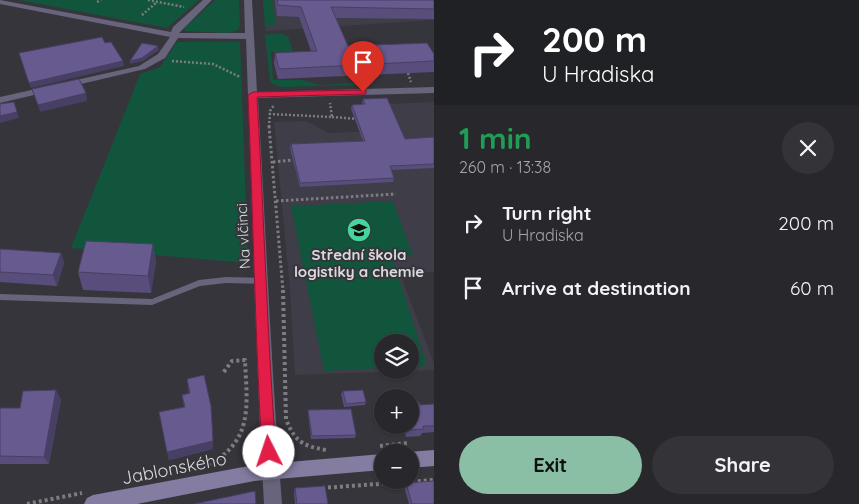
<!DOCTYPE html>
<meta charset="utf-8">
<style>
:root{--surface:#28282c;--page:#343438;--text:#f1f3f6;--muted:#a5a6a9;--line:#444448;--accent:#8abfa5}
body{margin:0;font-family:Quicksand,sans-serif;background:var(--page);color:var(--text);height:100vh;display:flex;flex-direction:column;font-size:19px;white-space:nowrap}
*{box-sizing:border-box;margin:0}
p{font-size:16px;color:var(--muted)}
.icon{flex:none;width:28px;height:28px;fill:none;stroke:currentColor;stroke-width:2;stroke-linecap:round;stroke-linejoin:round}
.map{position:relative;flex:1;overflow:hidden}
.side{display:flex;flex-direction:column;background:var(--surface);width:425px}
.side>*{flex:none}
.top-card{background:#202124;color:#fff;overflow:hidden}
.tools{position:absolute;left:374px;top:334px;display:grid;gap:10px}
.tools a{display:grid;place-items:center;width:45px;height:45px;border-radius:50%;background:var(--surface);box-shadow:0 1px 4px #0004,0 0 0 1px var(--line);font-size:25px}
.pin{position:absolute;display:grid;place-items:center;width:42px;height:42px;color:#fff;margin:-51px -21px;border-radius:50% 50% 50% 0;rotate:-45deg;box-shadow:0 0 5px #0007}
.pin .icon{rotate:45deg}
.me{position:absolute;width:55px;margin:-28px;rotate:356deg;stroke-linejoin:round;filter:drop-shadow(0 0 4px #0008)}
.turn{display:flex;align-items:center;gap:18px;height:105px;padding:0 25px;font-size:22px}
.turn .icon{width:65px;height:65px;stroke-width:2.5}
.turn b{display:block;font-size:35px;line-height:42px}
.round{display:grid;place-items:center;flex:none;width:52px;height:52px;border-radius:26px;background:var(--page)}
.headline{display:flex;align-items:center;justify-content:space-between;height:85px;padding:0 25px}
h1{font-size:30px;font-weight:700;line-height:38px;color:#1e9e55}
.action{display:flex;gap:10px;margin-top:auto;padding:10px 25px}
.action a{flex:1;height:58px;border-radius:30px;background:var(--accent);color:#111;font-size:20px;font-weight:700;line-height:58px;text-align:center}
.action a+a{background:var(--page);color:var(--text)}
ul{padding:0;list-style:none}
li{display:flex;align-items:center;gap:15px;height:65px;padding:0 25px}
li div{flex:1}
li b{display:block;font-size:19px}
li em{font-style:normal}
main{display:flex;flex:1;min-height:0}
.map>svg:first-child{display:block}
.built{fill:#3f3d48;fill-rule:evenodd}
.green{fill:#12553d}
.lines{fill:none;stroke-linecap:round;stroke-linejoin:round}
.path-far2{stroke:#7d7d81;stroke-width:2.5;stroke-dasharray:2 2;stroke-linecap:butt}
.path-far1{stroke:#7d7d81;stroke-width:3;stroke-dasharray:2.5 2.5;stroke-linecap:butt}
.path{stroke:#7d7d81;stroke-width:4;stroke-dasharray:3 3;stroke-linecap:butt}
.lane{fill:#68647b;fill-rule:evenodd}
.street{fill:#68647b;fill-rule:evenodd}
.secondary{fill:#847ca1;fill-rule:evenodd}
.wall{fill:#594d7b}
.shaded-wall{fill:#483f64}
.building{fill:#675a8f;stroke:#483f64}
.route{fill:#e11d48;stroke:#92132f}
.labels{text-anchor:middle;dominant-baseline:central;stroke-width:4;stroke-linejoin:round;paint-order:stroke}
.street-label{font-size:15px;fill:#dbdbde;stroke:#36353b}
.poi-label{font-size:15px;font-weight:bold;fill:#dbdbde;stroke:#36353b}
.near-street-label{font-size:18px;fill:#dbdbde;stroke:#36353b}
</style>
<main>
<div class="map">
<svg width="434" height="504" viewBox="0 0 434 504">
<rect width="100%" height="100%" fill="#36353b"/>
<path class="built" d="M263,0H434V20L266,31Z
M434,102V272L400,274L434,363V370L295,375L290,289L274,122L306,121L329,133L373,131L387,104ZM382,342H410V370H382Z"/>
<path class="green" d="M19,0H199L167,28Z
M215,0H239L240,26L238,30L227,33L185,31L184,28Z
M263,0H272L276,26H265Z
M279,33L288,36L295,60L281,52H271L273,80H303L320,85L356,83L357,85L282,87L274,85L270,81L265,35Z
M177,42H240L248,263L71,248L140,74L160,67Z
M393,201L413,256L392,257L427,366L410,367V342H382V368L324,371L291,206Z"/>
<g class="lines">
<path class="path-far2" d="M148,0L184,7
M97,2L101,0
M142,15L157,2
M172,61L213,64L240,77
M408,73L411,82
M269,114L332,117L330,103
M332,117L358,119
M269,127L270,111L274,105"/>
<path class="path-far1" d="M269,126L283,291
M273,162L293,160
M276,201L396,194"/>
<path class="path" d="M283,290L286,419C294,441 303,446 326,450
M380,446L408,443
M208,465C254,441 247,405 245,360L232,361L223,373
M322,488L434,480
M27,504L82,493"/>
<path class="lane" d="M226,277L262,278L264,279L265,281L264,283L262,284L226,283L200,286L152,305L0,300V294L152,299L199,280Z"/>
<path class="street" d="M0,0L171,32L173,27L203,0H212L179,33H245L244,0H252L257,92L434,87V93L258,98C266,233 271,369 282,504H264C255,349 252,194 246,39L178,38L165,58L145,69L0,103V97L139,66L158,54L170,37L0,4Z"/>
<path class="secondary" d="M434,450V466L410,468V452H408Z
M382,454V470L254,481L137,504H84L87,498L93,495L254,465Z"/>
</g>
<path class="wall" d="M275,0H434V19L336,18L348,46L434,54V72L278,79L274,64L275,53L311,51L299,17L277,16Z
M363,99L405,139L434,137V168L391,170L394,178L393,182L300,187L290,148L291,144L363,141L351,109L352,105L363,104L362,103Z
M153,244L156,262L151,293L83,290L78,272Z
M0,249L61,253L64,263L57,286L0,282Z
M187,379L213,449L169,460L159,412L184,407L182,395L189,394Z
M343,391L366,402L365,405L344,407L341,394Z
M61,399L49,464H0V408H20Z
M434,404V432L422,433L420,436L406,437L403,425H410L420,405Z
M308,410L356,435L355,438L311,439L308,413Z
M406,483L434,504H409L404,486Z
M295,488L328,504H295L294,493Z"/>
<path class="shaded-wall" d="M158,46L159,50L143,61L130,64V61Z
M123,61L124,66L31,88L29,83Z
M86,93L87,101L40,112L38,105Z
M14,102L19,118L0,123V116Z
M153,244L156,262L151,293L148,276Z
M61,253L64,263L57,286L53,275Z
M56,390L61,399L49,464L44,457Z
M213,441V449L169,460L167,452Z"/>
<path class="building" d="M277,0H434V9L331,7L348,46L427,43L434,54V61L279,69L275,53L317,51L301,7L278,5Z
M102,37L105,43L111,42L123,61L29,83L19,53Z
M142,43L158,46L142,58L130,61Z
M79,79L86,93L38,105L32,89Z
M387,98L405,139L434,137V164L390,166L394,178L300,183L291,144L365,141L352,105L365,104L363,99Z
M14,102L17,112L0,116V104Z
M86,241L153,244L148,276L78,272Z
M0,249L61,253L53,275L0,272Z
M204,375L211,406L213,441L167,452L159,412L185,407L182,395L190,393L187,379Z
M56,390L44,457L0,456V408H20L23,391Z
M363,390L366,402L346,404L343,391Z
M410,402H419L420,405L434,404V426H423L424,429L410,430L409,425H410Z
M351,409L356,435L312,436L308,410Z
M434,481V504H412L406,483Z
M325,486L328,504H297L295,488Z
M255,491L256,504H194Z"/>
<path class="route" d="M363,90H366V94L257,97C264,215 267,334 276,452L274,457L269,459L264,457L262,452C255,333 253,214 248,95L253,92Z"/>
<defs>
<g id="school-disc" transform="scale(1.25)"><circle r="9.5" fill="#46d49e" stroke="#36353b"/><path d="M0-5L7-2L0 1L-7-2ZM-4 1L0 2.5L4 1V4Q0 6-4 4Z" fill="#111"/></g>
</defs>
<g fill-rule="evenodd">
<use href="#school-disc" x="359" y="230"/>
</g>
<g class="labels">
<g class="street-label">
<text transform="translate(243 236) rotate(-93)">Na vlčinci</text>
</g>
<g class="poi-label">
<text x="359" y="254">Střední škola<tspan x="359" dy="17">logistiky a chemie</tspan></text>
</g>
<g class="near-street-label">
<text transform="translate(174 468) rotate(-11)">Jablonského</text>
</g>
</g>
</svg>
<div class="tools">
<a><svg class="icon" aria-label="layers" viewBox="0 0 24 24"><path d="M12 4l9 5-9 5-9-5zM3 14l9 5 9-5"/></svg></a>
<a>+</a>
<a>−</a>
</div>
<div class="pin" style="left:363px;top:92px;background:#d93025"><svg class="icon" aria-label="arrive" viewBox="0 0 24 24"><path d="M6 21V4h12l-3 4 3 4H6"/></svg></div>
<svg class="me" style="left:269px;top:452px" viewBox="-20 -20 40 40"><circle r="19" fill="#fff"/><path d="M0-13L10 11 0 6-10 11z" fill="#e11d48"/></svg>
</div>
<section class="side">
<div class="top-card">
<div class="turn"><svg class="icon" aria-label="right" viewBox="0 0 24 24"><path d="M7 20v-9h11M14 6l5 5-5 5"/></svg><div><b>200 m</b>U Hradiska</div></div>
</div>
<div class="headline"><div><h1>1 min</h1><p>260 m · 13:38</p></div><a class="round"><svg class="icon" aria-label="close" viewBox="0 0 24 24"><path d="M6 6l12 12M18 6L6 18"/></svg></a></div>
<ul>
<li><svg class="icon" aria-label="right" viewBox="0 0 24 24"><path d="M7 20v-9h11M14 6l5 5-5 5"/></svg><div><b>Turn right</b><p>U Hradiska</p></div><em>200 m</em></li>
<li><svg class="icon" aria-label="arrive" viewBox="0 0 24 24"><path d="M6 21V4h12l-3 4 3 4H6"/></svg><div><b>Arrive at destination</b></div><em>60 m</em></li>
</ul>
<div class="action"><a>Exit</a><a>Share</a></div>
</section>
</main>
